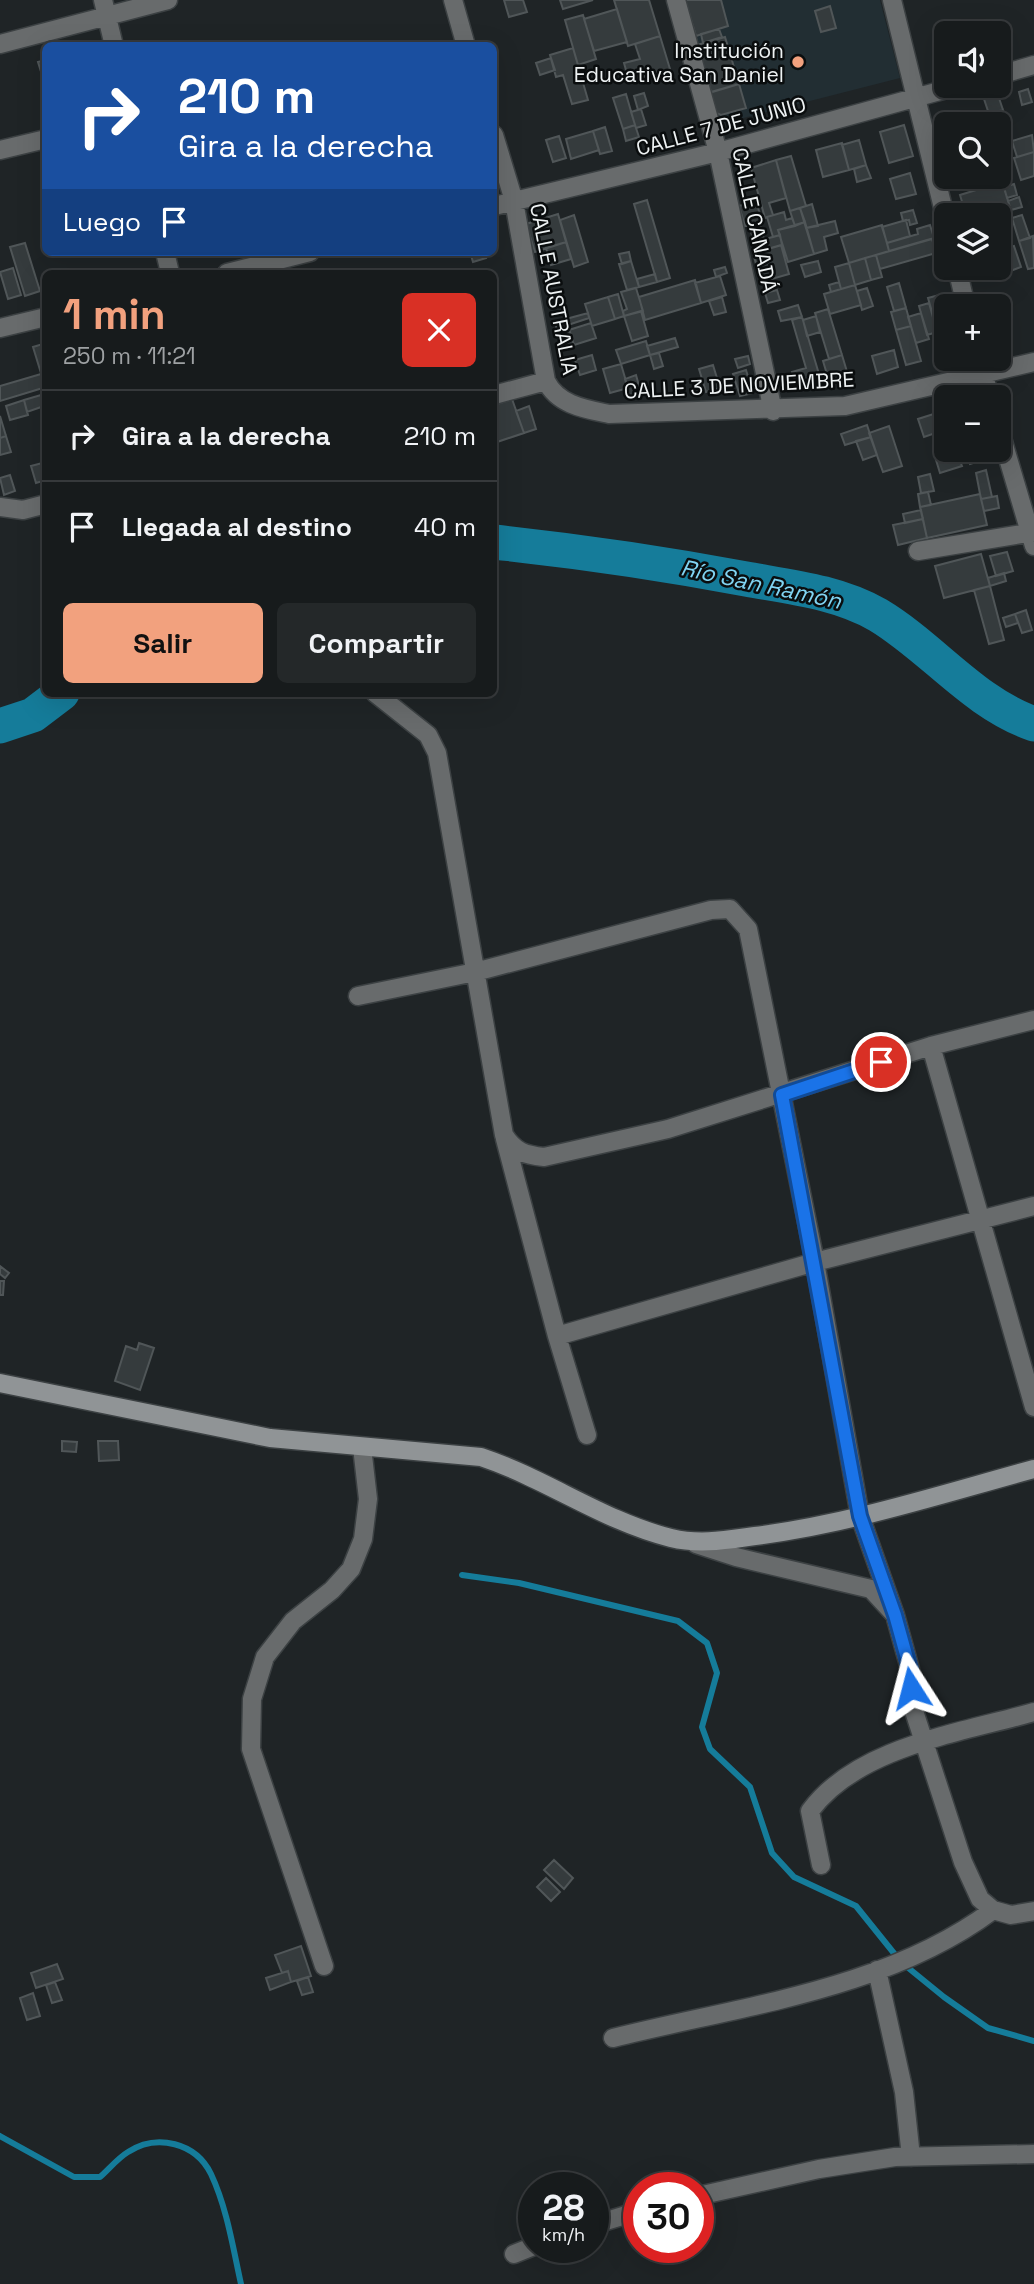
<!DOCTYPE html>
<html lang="es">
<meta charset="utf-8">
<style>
:root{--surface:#171b1c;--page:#242829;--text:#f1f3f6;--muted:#9ea1a3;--line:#36393b;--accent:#f2a17e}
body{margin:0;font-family:"Space Grotesk",sans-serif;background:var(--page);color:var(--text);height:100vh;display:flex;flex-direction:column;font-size:26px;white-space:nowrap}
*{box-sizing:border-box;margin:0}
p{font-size:23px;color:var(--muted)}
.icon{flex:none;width:38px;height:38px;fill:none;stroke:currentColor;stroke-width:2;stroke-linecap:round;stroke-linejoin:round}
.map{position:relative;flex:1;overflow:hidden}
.drawer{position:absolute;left:42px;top:270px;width:455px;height:427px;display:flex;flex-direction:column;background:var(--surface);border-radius:10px;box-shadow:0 7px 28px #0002,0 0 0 2px var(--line)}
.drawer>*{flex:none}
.guide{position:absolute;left:42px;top:42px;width:455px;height:214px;border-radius:10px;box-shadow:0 7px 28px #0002,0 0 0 2px var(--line);background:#1a4fa0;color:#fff;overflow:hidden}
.fabs{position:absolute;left:934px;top:21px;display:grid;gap:14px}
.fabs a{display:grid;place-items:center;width:77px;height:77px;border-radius:10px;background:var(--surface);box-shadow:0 7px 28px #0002,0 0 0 2px var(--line);font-size:35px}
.speed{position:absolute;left:518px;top:2172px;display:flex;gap:14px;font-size:35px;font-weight:700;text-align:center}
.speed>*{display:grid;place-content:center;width:91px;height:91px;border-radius:50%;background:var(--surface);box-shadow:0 7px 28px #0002,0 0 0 2px var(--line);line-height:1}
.speed small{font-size:18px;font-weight:400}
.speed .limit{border:10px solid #d22;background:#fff;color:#111}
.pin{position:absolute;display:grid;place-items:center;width:60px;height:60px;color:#fff;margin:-30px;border:4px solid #fff;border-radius:50%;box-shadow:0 2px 7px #0007}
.me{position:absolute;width:77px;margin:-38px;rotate:351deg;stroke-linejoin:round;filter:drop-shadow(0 0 5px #0008)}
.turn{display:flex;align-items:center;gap:24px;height:147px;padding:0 21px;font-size:32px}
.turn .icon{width:91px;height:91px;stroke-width:2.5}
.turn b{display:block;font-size:49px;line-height:60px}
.then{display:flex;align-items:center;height:66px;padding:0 21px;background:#0003;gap:14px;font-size:26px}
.round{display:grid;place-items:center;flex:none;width:74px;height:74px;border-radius:10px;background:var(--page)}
.overview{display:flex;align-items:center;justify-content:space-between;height:119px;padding:0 21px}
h1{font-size:42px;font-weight:600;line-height:52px;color:var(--accent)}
.button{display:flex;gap:14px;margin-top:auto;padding:14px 21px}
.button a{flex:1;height:80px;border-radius:10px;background:var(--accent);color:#111;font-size:28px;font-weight:600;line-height:80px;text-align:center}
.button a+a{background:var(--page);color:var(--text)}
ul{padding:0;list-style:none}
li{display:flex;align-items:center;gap:21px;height:91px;padding:0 21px;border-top:2px solid var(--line)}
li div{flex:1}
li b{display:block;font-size:26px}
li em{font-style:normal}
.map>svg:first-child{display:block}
.built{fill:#222e33}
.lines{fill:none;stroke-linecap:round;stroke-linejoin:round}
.stream{stroke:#157c9a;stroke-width:6}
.river{stroke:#157c9a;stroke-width:35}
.building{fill:#353b3d;stroke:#505658;stroke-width:2}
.minor-casing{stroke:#3c4143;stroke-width:21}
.secondary-casing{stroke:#3c4143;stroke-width:21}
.minor{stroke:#686b6c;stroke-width:18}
.secondary{stroke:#909496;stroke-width:18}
.route-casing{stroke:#114b97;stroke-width:18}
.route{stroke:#1a73e8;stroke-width:12}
.poi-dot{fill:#f2a17e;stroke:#0a0d0e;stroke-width:2.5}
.labels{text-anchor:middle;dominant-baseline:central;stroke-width:5;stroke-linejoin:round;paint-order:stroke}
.poi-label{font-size:21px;fill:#eef2f3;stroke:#0a0d0e;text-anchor:end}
.street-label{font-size:21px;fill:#eef2f3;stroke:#0a0d0e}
.water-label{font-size:23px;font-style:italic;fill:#81d4f2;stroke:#0a0d0e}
</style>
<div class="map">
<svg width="1034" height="2284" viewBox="0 0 1034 2284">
<rect width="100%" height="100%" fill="#1f2426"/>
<path class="built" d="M683,0H880L900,78L716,125Z"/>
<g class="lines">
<path class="stream" d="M462,1575L519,1583L678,1621L707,1643L717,1673L702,1727L710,1749L750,1787L772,1853L794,1877L856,1906L901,1962L944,1997L988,2028L1034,2041
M0,2136L74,2177H100C109,2169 118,2158 128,2152C157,2133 196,2143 211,2174C227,2208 233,2248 241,2284"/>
<path class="river" d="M494,542C578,551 662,563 746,579C791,587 838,592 878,615C933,648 972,702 1034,724
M0,726L33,715L62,693"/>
</g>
<path class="building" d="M504,0H523L527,12L509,17Z
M560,0H593L563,9Z
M614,0H649L660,36L628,46Z
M685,0H721L728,26L696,36Z
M830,6L836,28L821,32L815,11Z
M617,9L627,42L594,51L584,19Z
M583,15L596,59L578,65L565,20Z
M719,29L722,37L703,43L701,34Z
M660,36L670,69L629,81L624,63L640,59L635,44Z
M725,37L739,84L711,92L697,45Z
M573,48L588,100L572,104L563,75L556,77L550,55Z
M551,58L555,70L540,75L536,63Z
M46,60V88L38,62Z
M739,84L746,108L721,115L714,112L709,93Z
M1028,89L1032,102L1022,105L1019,92Z
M644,93L648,106L638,110L634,96Z
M626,94L635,125L623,129L613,98Z
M998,95L1003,110L989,114L984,99Z
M641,109L646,125L636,128L631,112Z
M1003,110L1007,122L992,124L989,114Z
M635,125L639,137L626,141L623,129Z
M904,125L913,156L889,163L880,132Z
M605,127L612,151L600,154L593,131Z
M593,131L599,150L571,159L566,139Z
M1032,135L1034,152L1017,157L1012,141Z
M559,136L566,158L553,162L546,140Z
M859,140L866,165L849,170L842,145Z
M842,143L849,170L823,177L816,150Z
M1034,152V176L1021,180L1014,158Z
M791,156L806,206L790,211L776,160Z
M776,160L786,198L769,203L773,215L765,218L751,168Z
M1000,160L1007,180L992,185L989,177H999Z
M866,165L871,178L857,182L854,169Z
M910,173L916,194L896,199L890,179Z
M1002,182L1011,210L995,215H966L960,195Z
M1014,184L1017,195L1007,198L1004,187Z
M1019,197L1022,207L1011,210L1008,201Z
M647,200L670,278L657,282L634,204Z
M756,201L762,221L745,226L739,206Z
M812,204L818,226L806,228L800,208Z
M800,208L805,222L795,226L790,211Z
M913,210L917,223L910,225L909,220L903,221L901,213Z
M784,212L786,220L792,218L795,226L778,230L780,235L773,237L767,217Z
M558,214L566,242L535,252L526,224Z
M574,215L588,262L574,267L560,220Z
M1022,215L1030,238L1019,241L1012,218Z
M906,220L910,236L887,243L882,227Z
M835,221L838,233L824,237L827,250L814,254L806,228Z
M759,222L764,239L754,242L749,225Z
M805,222L814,254L788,262L778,230Z
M1004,223L1011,246L999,250V224Z
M882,225L889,251L849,263L841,237Z
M930,225L934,238L889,251L887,243L918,234L917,229Z
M780,235L782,245L757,252L754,242Z
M1033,236L1034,268L1028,269L1019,241Z
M932,239L936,253L880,269L876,255Z
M566,242L571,259L551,265L546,248Z
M25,243L40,291L25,296L10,247Z
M781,245L789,274L761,282L753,253Z
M1014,246L1021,267L1005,273L999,250Z
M470,252H484L486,258L473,262Z
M629,252L631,261L622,264L619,254Z
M876,255L882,277L871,280L865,258Z
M865,258L871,280L855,285L849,263Z
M631,261L639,287L627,290L619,264Z
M818,261L821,272L805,277L801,265Z
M849,263L855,285L841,289L835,267Z
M725,267L727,273L716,277L714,270Z
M13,268L21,295L8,299L0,272Z
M655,274L657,282L639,287L637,279Z
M720,276L726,295L701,303L695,283Z
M695,280L701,303L645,320L639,297Z
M839,282L841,289L831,292L829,285Z
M899,283L906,308L894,311L887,287Z
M855,285L861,305L830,314L824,294Z
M636,288L643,311L624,316L623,311L627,309L621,292Z
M867,288L873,306L862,310L857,291Z
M777,290L780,300L768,303L765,293Z
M618,294L624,316L615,319L608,297Z
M943,294L947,323L936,326L928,298Z
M608,297L615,319L592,326L585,304Z
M722,297L726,312L714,315L709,301Z
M929,303L937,332L927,335L919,306Z
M798,305L802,317L781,321L778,311Z
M906,308L911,326L896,330L891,312Z
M828,309L842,355L829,359L815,313Z
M641,311L648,336L632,341L624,316Z
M588,313L589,318L568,325L566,319Z
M921,313L929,339L916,343L908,317Z
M816,316L820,332L807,336L803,320Z
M802,317L819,374L795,382L792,372L806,368L792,320Z
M566,319L574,345L562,348L555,323Z
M591,323L596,338L574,345L569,330Z
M911,326L921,361L906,365L896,330Z
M947,327V359H953L946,361L944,353L939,355L936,344L941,343L937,330Z
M675,338L678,347L650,355L647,346Z
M646,341L650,355L621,364L616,350Z
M46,343V383H44L33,347Z
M894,350L898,367L877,374L872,356Z
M659,353L663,366L654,369L650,355Z
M592,355L596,370L580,375L575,360Z
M842,355L848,375L829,381L823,361Z
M748,356L750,364L738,368L735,359Z
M621,364L628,388L610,393L603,369Z
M713,365L720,388L706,392L699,369Z
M746,370L753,393L740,396L733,374Z
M41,374L46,387L0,401V386Z
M636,375L641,393L630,396L625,379Z
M41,395L44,406L27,412L24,400Z
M512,399L524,433L494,443V405Z
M24,400L28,415L10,420L6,406Z
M529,406L536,429L524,433L516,411Z
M946,410L947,429L924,437L918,419Z
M0,416L6,436L0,438Z
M867,425L871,437L845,445L841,434Z
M889,426L902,466L883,472L869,433Z
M947,429V443L944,444L940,432Z
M6,436L11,452L0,455V438Z
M871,437L877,455L863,460L856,441Z
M965,450H990L992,457L970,464Z
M957,453L962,466L940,473L936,460Z
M46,462V480L36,483L31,466Z
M986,470L992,497L981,499L976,473Z
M930,474L934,491L921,493L918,477Z
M10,475L15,491L4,495L0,478Z
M928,492L931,505L920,507L918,494Z
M980,494L987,525L927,538L920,507Z
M997,496L999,508L984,511L981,499Z
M921,510L923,519L905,523L903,514Z
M923,519L927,538L898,545L893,525Z
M1007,552L1013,571L996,576L990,556Z
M981,554L990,586L944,598L935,566Z
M1004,573L1006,581L990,586L988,578Z
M990,586L1004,640L989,644L974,590Z
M1026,610L1032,630L1022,633L1015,614Z
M1015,614L1018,623L1006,627L1003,618Z
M0,1266L9,1273L5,1278L0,1274Z
M0,1281H4L3,1295H0Z
M139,1343L154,1348L140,1390L115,1381L126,1346L137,1350Z
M62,1441L77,1442L76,1452L62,1451Z
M98,1441H118L119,1460L99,1461Z
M554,1860L573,1878L564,1889L544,1870Z
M546,1878L560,1892L551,1901L537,1887Z
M301,1946L311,1976L291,1982L288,1971L282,1973L275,1955Z
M57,1964L63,1979L36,1988L31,1973Z
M288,1971L291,1982L270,1990L266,1978Z
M308,1977L313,1992L302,1995L297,1981Z
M55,1982L62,2000L52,2003L46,1985Z
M33,1993L40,2016L27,2020L20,1998Z"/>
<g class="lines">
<g class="minor-casing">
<path id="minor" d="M103,0L114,46
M453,0L466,46
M676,0L718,152L773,411
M892,0L947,224
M0,44L168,0
M999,75L1034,65
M494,135L514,201L546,381C558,405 585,409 609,414L845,406L1034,362
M0,150L46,139
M494,206L718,152L958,86
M165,252L170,273
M957,268L966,306
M227,273L310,252
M0,328L46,317
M979,359L990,397
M494,395L546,381
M999,428L1034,546
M0,507L23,510L46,504
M918,551L1034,532
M375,693L428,735L437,753L504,1135C515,1152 525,1155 544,1157L668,1129L931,1046L1034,1020
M358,996L475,972L711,910L730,909L748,929L815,1262L860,1516L895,1615
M931,1046L1034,1407
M505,1139L557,1336L587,1435
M557,1336L815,1262L1034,1206
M696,1544L736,1557L871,1589L895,1615L910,1669L913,1708L963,1862L980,1899L993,1910L1011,1915L1034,1911
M821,1865L810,1811C857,1747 960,1733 1034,1712
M324,1966L251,1749L252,1699L265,1657L293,1621L332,1590L351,1569L363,1539L368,1499L362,1447
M877,1970L904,2092L911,2157
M613,2038C740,2006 886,1990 993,1910
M698,2196L819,2169L895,2157L1034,2154
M593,2225L639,2211
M514,2254L534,2246"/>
</g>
<g class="secondary-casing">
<path id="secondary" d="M0,1383L270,1438L481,1457C547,1479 603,1521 671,1538C700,1545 726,1540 755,1536C850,1524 942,1494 1034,1469"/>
</g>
<use href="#minor" class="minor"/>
<use href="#secondary" class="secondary"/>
</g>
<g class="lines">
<g class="route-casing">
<path id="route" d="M881,1062L782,1095L860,1516L895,1615L910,1669L911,1688"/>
</g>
<use href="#route" class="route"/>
</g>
<circle class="poi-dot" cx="798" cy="62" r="7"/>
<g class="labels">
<g class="poi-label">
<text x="784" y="50">Institución<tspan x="784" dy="24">Educativa San Daniel</tspan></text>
</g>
<g class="street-label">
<text transform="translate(721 126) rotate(-15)">CALLE 7 DE JUNIO</text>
<text transform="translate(755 220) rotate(78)">CALLE CANADÁ</text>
<text transform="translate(554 289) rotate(79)">CALLE AUSTRALIA</text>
<text transform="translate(739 385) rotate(-3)">CALLE 3 DE NOVIEMBRE</text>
</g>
<g class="water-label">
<text transform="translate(761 584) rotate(12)">Río San Ramón</text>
</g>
</g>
</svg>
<div class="fabs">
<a><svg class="icon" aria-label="sound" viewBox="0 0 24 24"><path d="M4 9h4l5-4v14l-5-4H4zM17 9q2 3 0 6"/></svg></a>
<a><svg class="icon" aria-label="search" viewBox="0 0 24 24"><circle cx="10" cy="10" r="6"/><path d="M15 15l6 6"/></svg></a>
<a><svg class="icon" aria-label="layers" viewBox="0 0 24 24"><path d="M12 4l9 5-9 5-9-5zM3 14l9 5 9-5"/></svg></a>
<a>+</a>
<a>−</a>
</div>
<div class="speed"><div>28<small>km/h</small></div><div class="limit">30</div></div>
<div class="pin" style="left:881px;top:1062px;background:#d93025"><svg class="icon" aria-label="arrive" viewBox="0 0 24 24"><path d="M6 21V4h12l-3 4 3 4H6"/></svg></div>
<svg class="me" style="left:911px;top:1688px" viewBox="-20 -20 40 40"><path d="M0-17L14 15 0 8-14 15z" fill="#1a73e8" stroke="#fff" stroke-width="4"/></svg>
<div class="guide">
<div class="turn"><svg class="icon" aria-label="right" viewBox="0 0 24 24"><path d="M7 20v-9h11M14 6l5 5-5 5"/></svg><div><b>210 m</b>Gira a la derecha</div></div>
<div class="then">Luego<svg class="icon" aria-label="arrive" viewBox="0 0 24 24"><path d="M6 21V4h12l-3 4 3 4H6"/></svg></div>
</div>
<section class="drawer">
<div class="overview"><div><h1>1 min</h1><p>250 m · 11:21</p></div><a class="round" style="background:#d93025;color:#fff"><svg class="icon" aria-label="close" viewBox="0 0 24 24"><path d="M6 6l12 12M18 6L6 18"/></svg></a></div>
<ul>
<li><svg class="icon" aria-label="right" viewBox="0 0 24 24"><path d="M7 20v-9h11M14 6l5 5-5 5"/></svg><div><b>Gira a la derecha</b></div><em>210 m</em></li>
<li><svg class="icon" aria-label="arrive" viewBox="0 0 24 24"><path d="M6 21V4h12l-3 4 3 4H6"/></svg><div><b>Llegada al destino</b></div><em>40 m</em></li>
</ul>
<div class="button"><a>Salir</a><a>Compartir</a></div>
</section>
</div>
